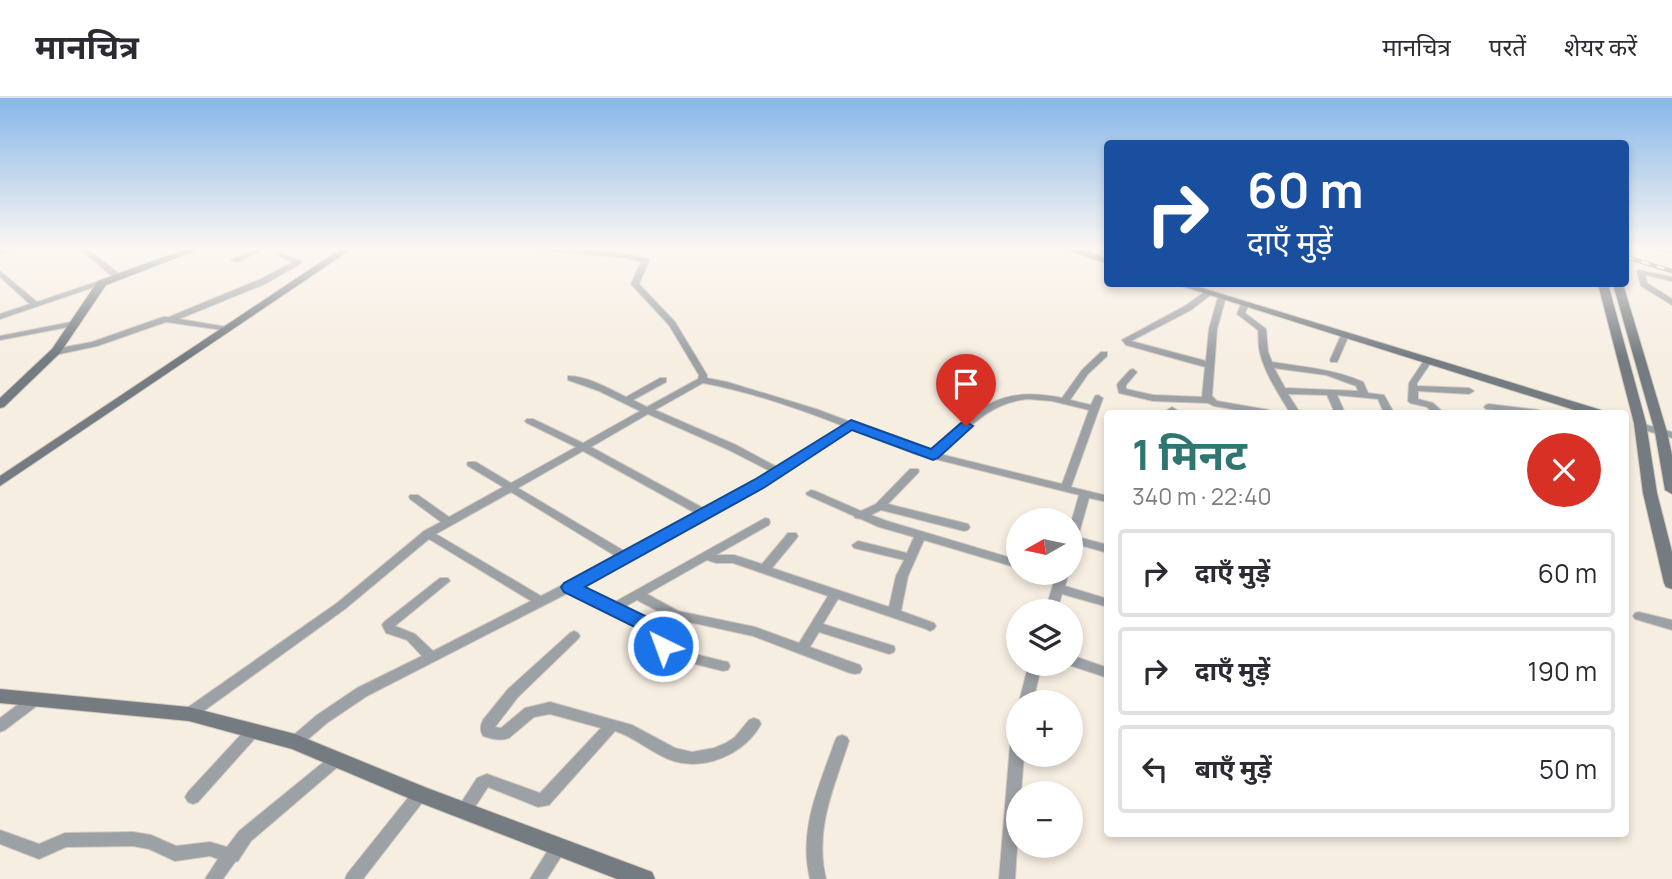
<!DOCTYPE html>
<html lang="hi">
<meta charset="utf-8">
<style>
:root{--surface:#fff;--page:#f2f2f3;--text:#2b2b33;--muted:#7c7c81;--line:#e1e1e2;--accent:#2e766f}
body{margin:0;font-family:Manrope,"Noto Sans Devanagari",sans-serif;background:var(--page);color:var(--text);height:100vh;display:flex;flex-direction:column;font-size:26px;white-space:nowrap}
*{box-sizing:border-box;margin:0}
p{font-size:23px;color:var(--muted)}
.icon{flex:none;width:38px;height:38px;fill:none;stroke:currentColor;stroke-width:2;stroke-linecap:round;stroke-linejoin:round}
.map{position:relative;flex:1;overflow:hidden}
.side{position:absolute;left:1104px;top:312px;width:525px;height:427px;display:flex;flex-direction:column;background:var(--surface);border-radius:7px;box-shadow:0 4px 10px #0003}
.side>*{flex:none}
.guide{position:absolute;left:1104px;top:42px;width:525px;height:147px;border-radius:7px;box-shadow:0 4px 10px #0003;background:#1a4fa0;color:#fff;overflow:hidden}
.needle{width:46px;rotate:261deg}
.fabs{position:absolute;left:1006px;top:410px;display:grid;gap:14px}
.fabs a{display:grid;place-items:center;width:77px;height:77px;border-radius:50%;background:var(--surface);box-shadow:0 4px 10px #0003;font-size:35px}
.pin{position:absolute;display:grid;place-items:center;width:60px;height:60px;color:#fff;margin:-72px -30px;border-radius:50% 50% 50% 0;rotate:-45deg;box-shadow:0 0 7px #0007}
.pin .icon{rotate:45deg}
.me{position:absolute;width:77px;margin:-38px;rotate:318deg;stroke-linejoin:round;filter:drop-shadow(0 0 5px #0008)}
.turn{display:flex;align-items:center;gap:24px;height:147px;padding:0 28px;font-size:32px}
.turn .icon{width:91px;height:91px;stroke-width:2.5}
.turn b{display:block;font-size:49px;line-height:60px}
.round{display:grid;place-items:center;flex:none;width:74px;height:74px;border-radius:37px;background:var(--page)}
.head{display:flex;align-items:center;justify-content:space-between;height:119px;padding:0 28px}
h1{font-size:42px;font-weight:700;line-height:52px;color:var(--accent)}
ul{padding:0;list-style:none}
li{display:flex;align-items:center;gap:21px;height:88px;margin:0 14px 10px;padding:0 14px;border:4px solid var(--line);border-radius:7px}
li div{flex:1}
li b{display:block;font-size:26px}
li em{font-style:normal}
header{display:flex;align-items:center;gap:42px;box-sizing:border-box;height:98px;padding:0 35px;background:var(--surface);border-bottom:2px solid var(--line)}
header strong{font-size:33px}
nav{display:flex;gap:38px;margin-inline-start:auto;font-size:24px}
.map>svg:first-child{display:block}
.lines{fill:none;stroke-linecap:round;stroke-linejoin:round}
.street-casing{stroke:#d1c9bf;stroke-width:2}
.secondary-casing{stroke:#d1c9bf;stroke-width:2}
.street{fill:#9ca1a6;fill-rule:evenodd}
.secondary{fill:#747c82;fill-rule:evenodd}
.rail-casing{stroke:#8c867e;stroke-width:4.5}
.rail{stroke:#fefdfa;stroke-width:2.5;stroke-dasharray:8;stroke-linecap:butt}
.route{fill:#1a73e8;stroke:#114b97;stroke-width:2}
</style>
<header>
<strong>मानचित्र</strong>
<nav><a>मानचित्र</a><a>परतें</a><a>शेयर करें</a></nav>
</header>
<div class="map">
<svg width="1672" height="781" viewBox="0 0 1672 781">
<rect width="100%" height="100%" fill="#f7eee2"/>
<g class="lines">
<g class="street-casing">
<path id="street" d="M8,150H19L0,156V152Z
M79,150H86L121,177V181H115Z
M257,150H266L238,164L231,162Z
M535,150C572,150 612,151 648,161L649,163L639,186L675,224L707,277V280L727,284L816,311L931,354C975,313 997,286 1062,300L1082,272L1101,254H1107V258L1088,276L1070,302L1091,307L1095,298L1098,297L1103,300L1071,389L1108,398V404L1089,400L1078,439L1108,447V455L1076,446L1071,449V425L1079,397L915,356L851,331L783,376L779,377C713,416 647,453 580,489L613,505L765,420L769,421L770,424L769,427L716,457H734L762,466L788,435H796L798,438L796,441L772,470L889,509L896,478L904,462L854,450L852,447L858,443L907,455L914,439L879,429L861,421L855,420L854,418L807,397L806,395L811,392L815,393L861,413L876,406L910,371H918L919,373L918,375L888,406L968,426L970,429L968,432L964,433L881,412L871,417L887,423L1018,462V470L924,442L908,478L901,513L934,525L936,528L934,531L930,533L926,531L838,501L823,526L894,548L895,551L894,554L889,556L819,534L810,549L860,567L862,571L860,575L855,576L850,575L753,538L671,520L637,502L623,510L660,528L667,538L671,550L723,563L728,564L730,568L728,572L723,573L667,559L659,555L655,539L652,534L570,494L367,598L327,625L300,648L295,650L290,648L288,644L290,640L317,617L357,590L422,558L407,542L386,535L382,527L384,524L440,480H448L450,483L395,528L415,536L433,553L531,503L429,441L345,511L194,620L189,622L184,620L182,616L184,612L337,505L424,433L441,424L410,401L409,399L410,397H418L449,419L503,389L468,368L467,366L468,364H476L511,385L576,349L527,325L525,323L527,321H533L583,345L640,313L599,293L568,282V278C587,278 608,290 626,299L660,280H666V284L633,302L647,309L698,281L699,277L669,227L631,186L641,164L627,160L538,152ZM703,285C751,294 798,310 843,328L777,369L736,347L655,312ZM1028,301L1052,303L1089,312L1062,386L940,356C966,332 990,304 1028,301ZM648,316L729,352L770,373L705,411L591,349ZM583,353L697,416L626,454L518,390ZM511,394L617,459L541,498L436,436ZM707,462L716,465H733L828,498L799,545L755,529L678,513L647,496Z
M279,156H283L303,164L267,185L179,221L227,229H230V233L166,224L97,248L55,257L51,254L55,251L92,244L163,219H169L261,181L293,164L279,158Z
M1638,172L1672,179V183L1645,177L1647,185L1672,201V207L1641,188L1637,174Z
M0,173L37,204L99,183L106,185L0,221V216L30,206L0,179Z
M1206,193L1213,195L1191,212L1131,243L1206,263L1209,231L1218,199L1225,197L1226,199L1217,231L1212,298L1217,303L1269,312L1274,315H1254L1214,308L1208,305L1153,303L1119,295L1117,287L1118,285L1130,272L1133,271L1137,274L1126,287V291L1153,297L1202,299L1205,269L1126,247L1122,242L1185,208Z
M1242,204H1248L1249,206L1245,215L1266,231L1268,254L1272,264C1303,269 1334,271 1363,284L1368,295L1384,297L1394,315H1384L1378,301L1337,297L1345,315H1335L1327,297L1288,296L1300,315H1290C1279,296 1265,276 1260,255C1258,247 1259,239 1258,232L1237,216ZM1274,270L1326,277L1356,288L1358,293L1285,290Z
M76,223L80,225L79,227L0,242V238Z
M1342,235H1345L1349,237L1338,262L1337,264H1331L1330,262Z
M1428,260L1432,263L1417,285V288L1469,290L1474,293L1469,296L1418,293V301L1433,305L1444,315H1433L1427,309L1410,305L1408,303L1409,285L1425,261Z
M1489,306L1538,312L1543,315H1515L1486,311L1484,309L1486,307Z
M1172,309L1182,315L1169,314L1167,312Z
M1640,325L1672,334V340L1637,330L1635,328Z
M1057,474H1069L1065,488L1108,501V509L1062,496L1057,513H1045Z
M1639,514L1672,522V532L1635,521L1633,518L1635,515Z
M574,533L578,535L580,538L578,541L518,599L495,629L501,630L525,610L550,604L632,627L675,650L692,654L714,650L726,645L735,639L749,622L754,620L759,622L761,626C744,657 702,675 668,661C649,653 634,639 615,633L549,707L538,709L488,689L469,718L464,720L459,718L456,713L459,708L477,680L487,676L540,695L601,630L550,616L534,619L509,640C501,643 491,641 483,638C480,633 480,628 483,622L508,591L570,535Z
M1071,557L1108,570V580L1066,566L1071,565Z
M1029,565H1042L1033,604H1019Z
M37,595L42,596L44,600L42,604L5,632L0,634V620L32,596Z
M253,627L258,629L260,633L258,637L198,704L193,706L188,704L185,699L188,694L248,629Z
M1018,630V656H1024L1021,695H1018V732L1015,781H999L1011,636L1013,632Z
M842,637L847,639L849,643C834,690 814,731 826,781H810C798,731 819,689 835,643L837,639Z
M336,656L341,658L343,662L341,666L251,743L238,763L235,764L223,781H205L218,761L210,758L175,763L149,751L133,748L66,749L39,761L0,746V732L39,746L65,735L133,734L151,737L176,748L210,744L227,749L239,733L331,658Z
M420,689L425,691L427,696L425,701L363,781H345L347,776L415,691Z
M559,742L565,744L567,749L547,781H530L553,744Z"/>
</g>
<g class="secondary-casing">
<path id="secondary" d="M188,150H202L106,187L60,255L4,309L0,310V300L52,251L98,183Z
M342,150H353L0,388V378Z
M1061,150H1076L1108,160V166Z
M1175,186H1189L1601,312L1603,315H1584Z
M1598,186H1608L1646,325L1657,395L1672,454V491L1666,489L1664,485L1643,395L1634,325Z
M1613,186H1623L1667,334L1672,357V396L1665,392L1655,334Z
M0,591L189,609L295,636L427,690L652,774L655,781H617L413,702L292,651L189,623L0,605Z"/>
</g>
<use href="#street" class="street"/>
<use href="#secondary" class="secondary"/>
<g class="rail-casing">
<path id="rail" d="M1654,150L1672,153
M1626,159L1672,173"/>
</g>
<use href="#rail" class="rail"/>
</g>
<linearGradient id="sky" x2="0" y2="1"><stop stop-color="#88b7e9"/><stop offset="0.58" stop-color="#fbf7f2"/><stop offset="1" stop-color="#fbf7f2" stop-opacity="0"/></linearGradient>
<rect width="1672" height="259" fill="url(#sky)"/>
<path class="route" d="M851,322L931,351L961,325L966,324L973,328L938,360L933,362L852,332L765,389L585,489L662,526C669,534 675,543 669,553L663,555L656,553L649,536L564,494L561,489L564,485L754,382Z"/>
</svg>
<div class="fabs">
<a><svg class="needle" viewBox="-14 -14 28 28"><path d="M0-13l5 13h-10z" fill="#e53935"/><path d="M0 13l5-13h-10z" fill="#7c7c81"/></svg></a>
<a><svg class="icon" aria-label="layers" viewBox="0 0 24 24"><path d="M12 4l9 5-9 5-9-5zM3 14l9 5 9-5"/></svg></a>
<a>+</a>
<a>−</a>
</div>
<div class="pin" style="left:966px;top:328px;background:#d93025"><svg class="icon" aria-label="arrive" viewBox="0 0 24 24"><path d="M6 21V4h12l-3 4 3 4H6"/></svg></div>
<svg class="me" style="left:663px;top:548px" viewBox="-20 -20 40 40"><circle r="17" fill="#1a73e8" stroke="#fff" stroke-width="3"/><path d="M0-11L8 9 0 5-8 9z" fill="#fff"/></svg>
<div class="guide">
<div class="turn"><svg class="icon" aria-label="right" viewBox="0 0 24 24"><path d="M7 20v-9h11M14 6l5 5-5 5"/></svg><div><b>60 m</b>दाएँ मुड़ें</div></div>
</div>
<section class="side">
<div class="head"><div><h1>1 मिनट</h1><p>340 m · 22:40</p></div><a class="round" style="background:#d93025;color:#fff"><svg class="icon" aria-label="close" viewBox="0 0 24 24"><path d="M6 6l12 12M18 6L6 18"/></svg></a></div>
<ul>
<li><svg class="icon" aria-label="right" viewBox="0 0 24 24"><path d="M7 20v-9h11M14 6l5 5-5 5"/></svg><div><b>दाएँ मुड़ें</b></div><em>60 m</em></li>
<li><svg class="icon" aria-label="right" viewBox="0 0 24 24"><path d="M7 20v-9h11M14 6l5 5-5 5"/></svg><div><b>दाएँ मुड़ें</b></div><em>190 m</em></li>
<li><svg class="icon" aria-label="left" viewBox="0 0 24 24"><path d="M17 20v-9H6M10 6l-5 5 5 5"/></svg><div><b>बाएँ मुड़ें</b></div><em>50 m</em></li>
</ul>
</section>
</div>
